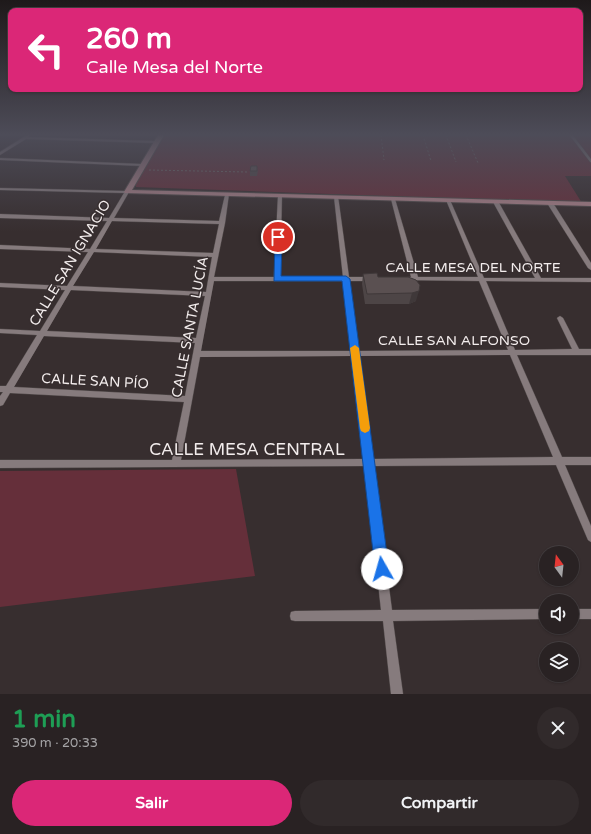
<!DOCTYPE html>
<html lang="es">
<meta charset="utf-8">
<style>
:root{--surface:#292223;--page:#312a2b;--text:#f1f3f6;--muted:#a5a4a6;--line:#453f41;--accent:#db2777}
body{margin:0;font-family:"Varela Round",sans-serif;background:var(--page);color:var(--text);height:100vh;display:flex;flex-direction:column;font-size:15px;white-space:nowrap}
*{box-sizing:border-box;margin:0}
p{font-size:13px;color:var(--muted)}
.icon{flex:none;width:22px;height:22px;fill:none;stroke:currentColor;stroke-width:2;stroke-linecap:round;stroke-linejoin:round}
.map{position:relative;height:694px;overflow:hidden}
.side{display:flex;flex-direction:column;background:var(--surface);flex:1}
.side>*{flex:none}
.top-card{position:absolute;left:8px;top:8px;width:575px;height:84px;border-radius:8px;box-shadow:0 1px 3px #0004,0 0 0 1px var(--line);background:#db2777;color:#fff;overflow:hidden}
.needle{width:26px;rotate:345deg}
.fabs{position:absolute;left:539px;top:546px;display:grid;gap:8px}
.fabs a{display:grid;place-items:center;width:40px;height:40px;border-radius:50%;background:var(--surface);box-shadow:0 1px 3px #0004,0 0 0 1px var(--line);font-size:20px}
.pin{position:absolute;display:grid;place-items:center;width:34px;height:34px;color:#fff;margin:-17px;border:2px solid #fff;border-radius:50%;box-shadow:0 1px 4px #0007}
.me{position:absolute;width:44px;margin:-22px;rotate:353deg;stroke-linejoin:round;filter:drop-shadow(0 0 3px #0008)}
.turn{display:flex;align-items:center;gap:14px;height:84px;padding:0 12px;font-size:18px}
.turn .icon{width:52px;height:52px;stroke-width:2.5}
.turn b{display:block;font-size:28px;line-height:34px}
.round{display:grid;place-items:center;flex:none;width:42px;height:42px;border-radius:21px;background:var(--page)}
.summary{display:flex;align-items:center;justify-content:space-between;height:68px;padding:0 12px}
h1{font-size:24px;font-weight:800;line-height:30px;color:#1e9e55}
.primary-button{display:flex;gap:8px;margin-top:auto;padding:8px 12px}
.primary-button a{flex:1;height:46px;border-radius:24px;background:var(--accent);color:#fff;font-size:16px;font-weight:800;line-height:46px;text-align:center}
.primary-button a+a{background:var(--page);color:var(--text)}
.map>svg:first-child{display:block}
.green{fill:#652f3a}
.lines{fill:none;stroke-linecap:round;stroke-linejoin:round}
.lane-casing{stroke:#514a4a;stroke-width:3.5}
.street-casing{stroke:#514a4a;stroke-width:1}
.secondary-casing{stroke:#514a4a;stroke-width:2}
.path{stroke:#726a6b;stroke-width:1;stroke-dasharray:2 2;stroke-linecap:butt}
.lane{stroke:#867b7d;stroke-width:2.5}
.street{fill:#867b7d;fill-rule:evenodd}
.secondary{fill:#a67f86;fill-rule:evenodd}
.wall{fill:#4d4546}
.shaded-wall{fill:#3f3839}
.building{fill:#5a5051;stroke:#3f3839}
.route{fill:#1a73e8;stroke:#114b97}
.slow{fill:#f59e0b}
.labels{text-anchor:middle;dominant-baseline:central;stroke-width:3;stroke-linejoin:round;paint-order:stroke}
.street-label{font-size:14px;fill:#f3eded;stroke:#372e2f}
.near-street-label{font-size:17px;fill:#f3eded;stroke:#372e2f}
</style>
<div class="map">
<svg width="591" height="694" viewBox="0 0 591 694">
<rect width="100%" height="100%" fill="#372e2f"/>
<path class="green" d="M164,135H591V176H565L582,203L136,187V182Z
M236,469L255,576L0,607V471Z"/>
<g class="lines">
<g class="lane-casing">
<path id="lane" d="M571,135L591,161"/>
</g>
<g class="street-casing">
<path id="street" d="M27,135H29V137L156,141L158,142L156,143L26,139L0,155V152Z
M0,158L142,164L144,165L142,166L0,160Z
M0,188L127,191L129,192L114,218L219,221L225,195L229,194L225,223L214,277H274L278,195L280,194L282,195L280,277H343L334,197L338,196L349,277H371L374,279L371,281H349L358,351L508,350L479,281L401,280L400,279L401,278L411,277L391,199L393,198L395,199L418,277H478L446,200L448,199L450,200L484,278H535L493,202L498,201L541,278H591V282L486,281L515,350L572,349L557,318L560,316L563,318L579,349H591V355H517L562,457H591V465H565L591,526V542L588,540L556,465L373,466L392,610L546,609V619L393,621L403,694H391L383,621H295L291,620L290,616L291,612L295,611L381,610L365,466L0,468V460H172L184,402L10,393L3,405L0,406V396L3,392H0V386H6L37,335L0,333V329L40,331L65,290L0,287V283L67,286L88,252L0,249V245L90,249L107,221L0,218V214L109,218L124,193L0,190ZM112,221L219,224L213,253L96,249ZM94,252L212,257L206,292L73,286ZM214,281H343L351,351H201ZM71,290L205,296L196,338L47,331ZM44,336L195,343L185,396L14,387ZM510,355L553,457L372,459L359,356ZM352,356L364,459L181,460L200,357Z
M550,201L553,203L591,263V270L588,268L547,203Z
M572,609H591V619H572Z"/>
</g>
<g class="secondary-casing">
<path id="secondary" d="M158,135H164L132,190L591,202V206L125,193L124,192Z"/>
</g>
<path class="path" d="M381,135L384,160
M423,135L431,161
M446,135L456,162
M466,135L478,163
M149,170L247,172"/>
<use href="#lane" class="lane"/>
<use href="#street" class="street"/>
<use href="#secondary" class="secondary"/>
</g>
<path class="wall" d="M258,170L257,176H250V171Z
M363,274L378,277L416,280V301L409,304H365L362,284Z"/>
<path class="shaded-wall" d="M419,291L416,301L409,304L412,293Z"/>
<path class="building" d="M251,166H257V171H250Z
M377,273L378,277H408L416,280L420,285L419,291L412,293L367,294L363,274Z"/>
<linearGradient id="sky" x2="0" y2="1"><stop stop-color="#1e191a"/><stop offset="0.58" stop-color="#4d4c58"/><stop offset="1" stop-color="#4d4c58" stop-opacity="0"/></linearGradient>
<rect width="591" height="232" fill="url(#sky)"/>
<path class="route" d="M278,235L282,237L281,276H346L350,279L389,569L387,574L382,575L377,574L375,569L342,281H274L275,237Z"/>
<path class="slow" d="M355,345L359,348L370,428L369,431L365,433L361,431L360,428L350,348Z"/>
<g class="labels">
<g class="street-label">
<text transform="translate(70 263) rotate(-59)">CALLE SAN IGNACIO</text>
<text x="473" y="267">CALLE MESA DEL NORTE</text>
<text transform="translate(190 327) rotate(-79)">CALLE SANTA LUCÍA</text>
<text x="454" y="340">CALLE SAN ALFONSO</text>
<text transform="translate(95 381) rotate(3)">CALLE SAN PÍO</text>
</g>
<g class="near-street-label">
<text x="247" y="449">CALLE MESA CENTRAL</text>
</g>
</g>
</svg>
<div class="fabs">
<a><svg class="needle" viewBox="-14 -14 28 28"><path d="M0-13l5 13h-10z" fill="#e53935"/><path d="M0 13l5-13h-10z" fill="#a5a4a6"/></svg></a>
<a><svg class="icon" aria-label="sound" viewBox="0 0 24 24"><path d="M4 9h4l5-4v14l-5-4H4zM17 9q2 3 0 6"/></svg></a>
<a><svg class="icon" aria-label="layers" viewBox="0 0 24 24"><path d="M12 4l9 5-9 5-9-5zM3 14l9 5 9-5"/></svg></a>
</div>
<div class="pin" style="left:278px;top:237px;background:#d93025"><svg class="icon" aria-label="arrive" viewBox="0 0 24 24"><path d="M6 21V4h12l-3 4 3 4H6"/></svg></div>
<svg class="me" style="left:382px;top:569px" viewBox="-20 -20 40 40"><circle r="19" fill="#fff"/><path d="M0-13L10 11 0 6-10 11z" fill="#1a73e8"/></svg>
<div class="top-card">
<div class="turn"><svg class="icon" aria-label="left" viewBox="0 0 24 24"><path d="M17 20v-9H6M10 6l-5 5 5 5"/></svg><div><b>260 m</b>Calle Mesa del Norte</div></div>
</div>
</div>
<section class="side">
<div class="summary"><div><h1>1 min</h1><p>390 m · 20:33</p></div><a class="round"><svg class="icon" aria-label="close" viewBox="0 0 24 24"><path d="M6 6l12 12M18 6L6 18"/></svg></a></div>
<div class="primary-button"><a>Salir</a><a>Compartir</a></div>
</section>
